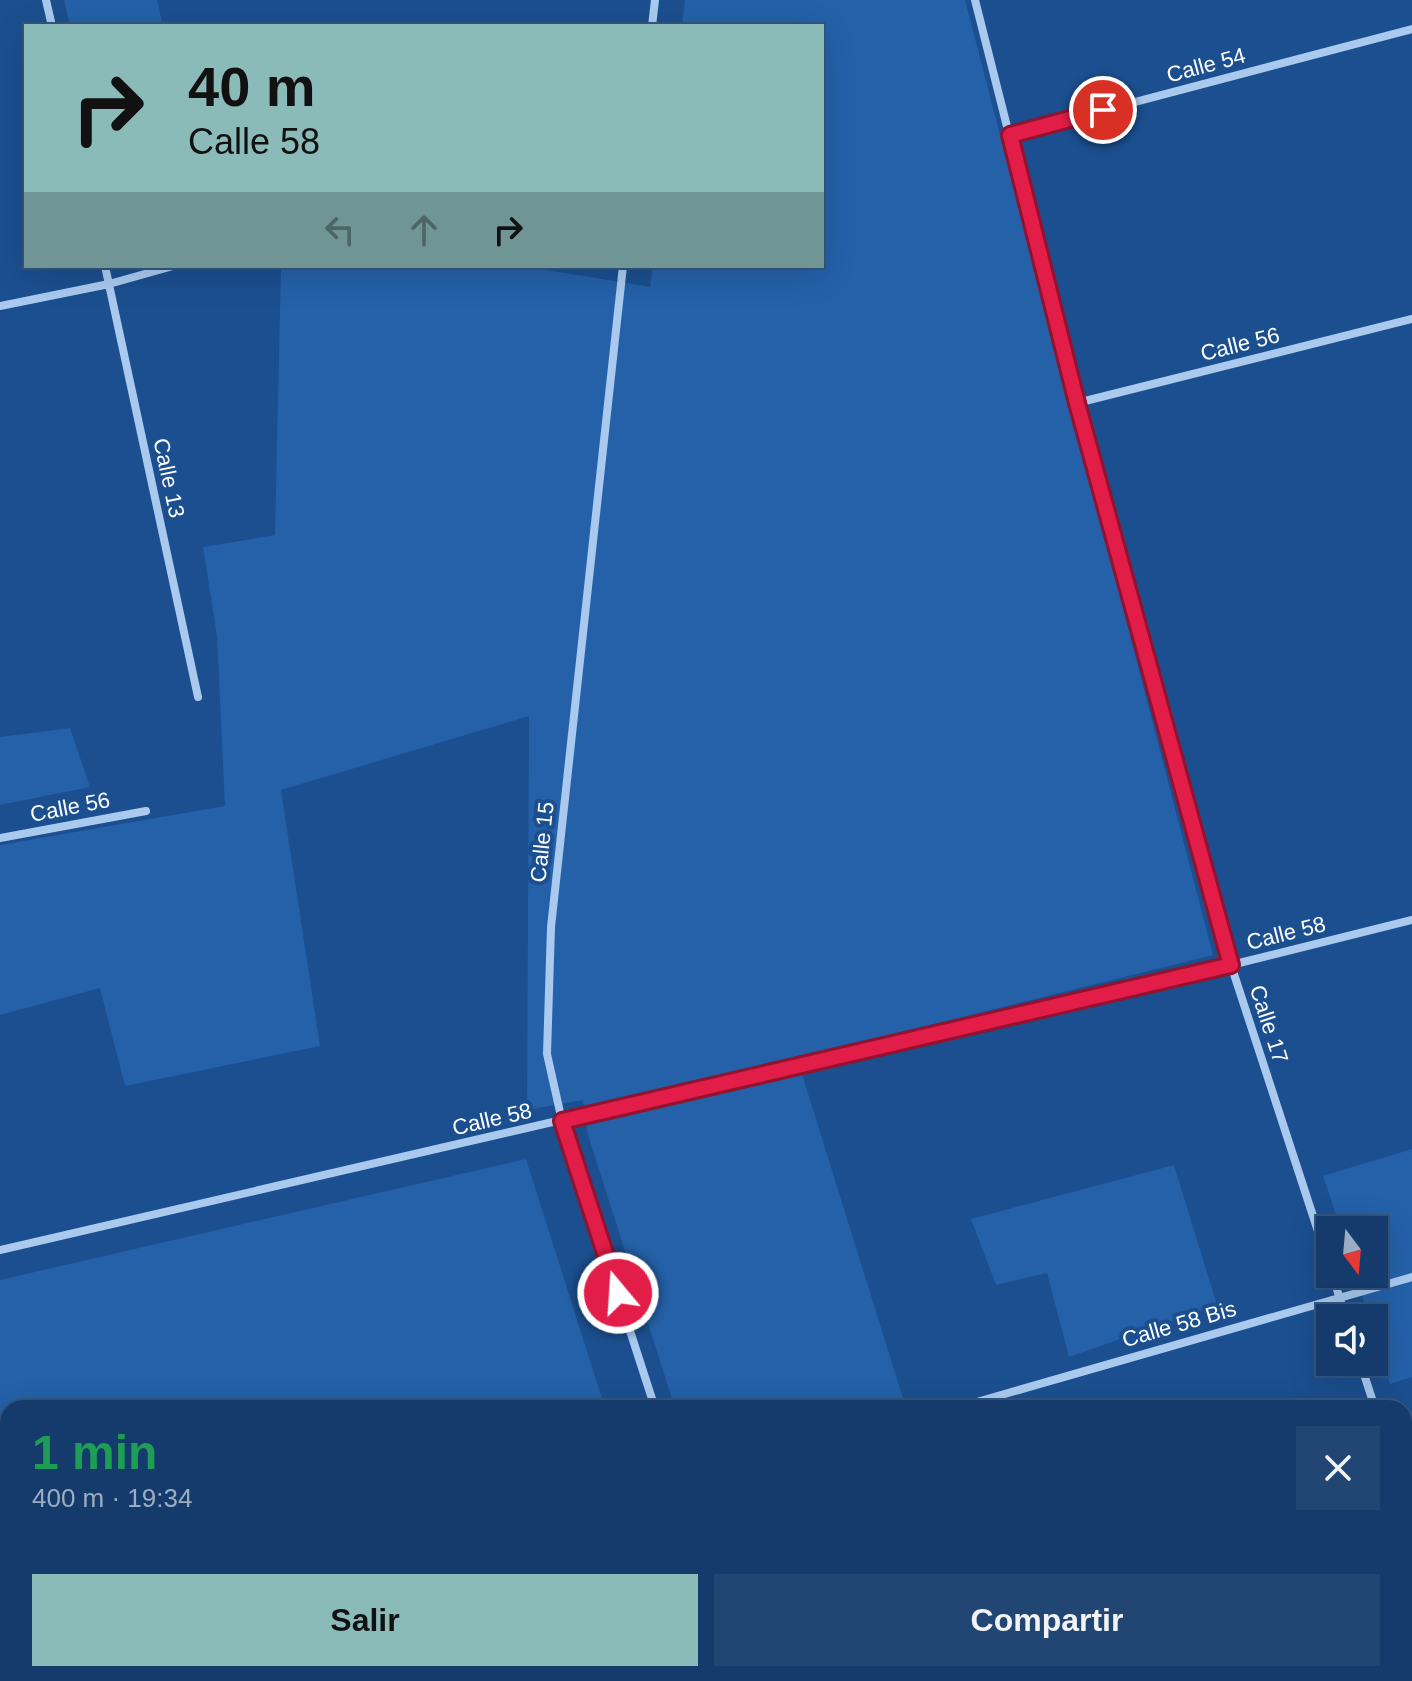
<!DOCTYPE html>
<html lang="es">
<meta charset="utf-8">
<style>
:root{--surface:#143b6b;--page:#214673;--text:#f1f3f6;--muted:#9dadc1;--line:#33557e;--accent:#8bbbb9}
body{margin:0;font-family:Arial,sans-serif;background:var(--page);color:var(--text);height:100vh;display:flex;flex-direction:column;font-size:30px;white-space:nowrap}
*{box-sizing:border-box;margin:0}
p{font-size:26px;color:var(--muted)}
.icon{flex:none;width:44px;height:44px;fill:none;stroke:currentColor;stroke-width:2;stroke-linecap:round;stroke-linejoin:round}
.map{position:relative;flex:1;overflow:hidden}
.details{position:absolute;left:0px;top:1400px;width:1412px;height:282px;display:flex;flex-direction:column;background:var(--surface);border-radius:24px 24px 0 0;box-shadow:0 8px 32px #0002,0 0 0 2px var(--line)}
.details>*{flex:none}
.top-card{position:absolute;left:24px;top:24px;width:800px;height:244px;border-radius:0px;box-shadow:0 8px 32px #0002,0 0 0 2px var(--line);background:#8bbbb9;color:#111;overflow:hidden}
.needle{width:52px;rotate:164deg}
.fabs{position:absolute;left:1316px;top:1216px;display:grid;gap:16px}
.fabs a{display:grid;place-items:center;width:72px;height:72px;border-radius:0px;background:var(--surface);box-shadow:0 8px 32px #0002,0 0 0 2px var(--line);font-size:40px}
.pin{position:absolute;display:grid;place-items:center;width:68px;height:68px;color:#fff;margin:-34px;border:4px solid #fff;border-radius:50%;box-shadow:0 2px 8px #0007}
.me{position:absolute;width:88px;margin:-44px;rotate:342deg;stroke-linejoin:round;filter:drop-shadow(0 0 6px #0008)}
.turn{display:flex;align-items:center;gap:28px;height:168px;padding:0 32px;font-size:36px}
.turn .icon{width:104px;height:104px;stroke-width:2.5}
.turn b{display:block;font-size:56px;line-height:68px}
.lanes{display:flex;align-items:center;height:76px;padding:0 32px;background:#0003;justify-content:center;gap:40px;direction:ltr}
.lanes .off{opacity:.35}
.round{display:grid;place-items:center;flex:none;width:84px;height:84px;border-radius:0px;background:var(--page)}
.summary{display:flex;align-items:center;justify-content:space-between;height:136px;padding:0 32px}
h1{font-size:48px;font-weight:700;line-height:60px;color:#1e9e55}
.action{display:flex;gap:16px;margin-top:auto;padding:16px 32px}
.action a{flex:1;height:92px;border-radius:0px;background:var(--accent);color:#111;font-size:32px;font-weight:700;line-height:92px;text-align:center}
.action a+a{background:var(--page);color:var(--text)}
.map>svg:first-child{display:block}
.green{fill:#2461a8}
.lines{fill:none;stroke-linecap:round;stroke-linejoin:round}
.street{stroke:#a9c9ee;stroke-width:8}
.route-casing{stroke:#92132f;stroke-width:20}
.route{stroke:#e11d48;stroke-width:14}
.labels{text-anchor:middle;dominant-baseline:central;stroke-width:8;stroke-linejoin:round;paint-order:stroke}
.street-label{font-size:22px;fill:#fff;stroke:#1b4f8f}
</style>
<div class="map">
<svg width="1412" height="1681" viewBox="0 0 1412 1681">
<rect width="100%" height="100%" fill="#1b4f8f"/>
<path class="green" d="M64,0H157L163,26H70Z
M685,0H965L1213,955L797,1058L906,1408H675L588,1135L583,1100L527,1110L529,716L281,790L320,1046L125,1086L100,988L0,1015V845L225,806L217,636L203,547L275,535L281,266H522L650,287L653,266H822V26H682Z
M70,728L90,787L0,805V737Z
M1412,1149V1377L1390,1384L1374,1334V1318H1369L1355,1274H1374V1230H1341L1323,1176Z
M526,1159L605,1408H8V1674H689L691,1681H0V1280Z
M1174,1165L1217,1305L1069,1357L1047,1273L996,1285L971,1219Z
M760,1674H1098L1100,1681H762Z
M1167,1674H1394L1382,1681H1169Z"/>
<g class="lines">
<path class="street" d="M46,0L52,26
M975,0L1077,403L1231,965L1330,1268
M652,26L655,0
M1010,135L1412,29
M105,266L198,697
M623,266L551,927L547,1054L562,1121L655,1408
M0,306L109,284L173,266
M1077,403L1412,319
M0,838L146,811
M0,1250L1231,965L1412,920
M1332,1274L1346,1318
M1360,1362L1375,1408
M956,1408L1412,1277
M1404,1498L1412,1523
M1404,1643L1412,1640
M741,1674L743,1681
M1307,1681L1325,1674"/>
</g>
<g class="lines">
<g class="route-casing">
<path id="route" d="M618,1293L562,1121L1231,965L1077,403L1010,135L1103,110"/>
</g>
<use href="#route" class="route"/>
</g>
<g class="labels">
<g class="street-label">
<text transform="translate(1206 65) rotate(-15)">Calle 54</text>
<text transform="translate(1240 344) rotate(-14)">Calle 56</text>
<text transform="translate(169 478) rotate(78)">Calle 13</text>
<text transform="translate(70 807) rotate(-11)">Calle 56</text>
<text transform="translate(542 842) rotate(-84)">Calle 15</text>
<text transform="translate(1286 933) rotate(-14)">Calle 58</text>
<text transform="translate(1269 1024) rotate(72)">Calle 17</text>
<text transform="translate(492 1119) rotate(-13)">Calle 58</text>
<text transform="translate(1179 1324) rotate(-16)">Calle 58 Bis</text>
</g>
</g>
</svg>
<div class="fabs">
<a><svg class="needle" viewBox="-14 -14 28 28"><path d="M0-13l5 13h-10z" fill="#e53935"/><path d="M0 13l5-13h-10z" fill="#9dadc1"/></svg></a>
<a><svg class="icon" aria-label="sound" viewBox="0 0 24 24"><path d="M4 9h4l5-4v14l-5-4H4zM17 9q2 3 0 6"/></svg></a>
</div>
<div class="pin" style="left:1103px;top:110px;background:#d93025"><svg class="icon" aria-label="arrive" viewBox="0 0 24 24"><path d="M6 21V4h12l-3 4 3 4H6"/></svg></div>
<svg class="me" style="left:618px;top:1293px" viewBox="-20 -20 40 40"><circle r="17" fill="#e11d48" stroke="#fff" stroke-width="3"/><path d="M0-11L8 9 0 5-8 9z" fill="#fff"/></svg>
<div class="top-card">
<div class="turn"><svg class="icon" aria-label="right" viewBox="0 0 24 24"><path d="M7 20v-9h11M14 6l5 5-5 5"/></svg><div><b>40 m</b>Calle 58</div></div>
<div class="lanes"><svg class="icon off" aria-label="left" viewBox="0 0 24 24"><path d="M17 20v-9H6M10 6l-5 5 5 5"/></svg><svg class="icon off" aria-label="ahead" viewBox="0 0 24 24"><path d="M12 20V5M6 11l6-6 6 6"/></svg><svg class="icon" aria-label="right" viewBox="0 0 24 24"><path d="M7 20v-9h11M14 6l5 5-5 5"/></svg></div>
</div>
<section class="details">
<div class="summary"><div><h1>1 min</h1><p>400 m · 19:34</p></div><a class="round"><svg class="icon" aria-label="close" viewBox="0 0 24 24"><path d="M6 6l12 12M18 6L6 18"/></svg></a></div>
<div class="action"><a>Salir</a><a>Compartir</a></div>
</section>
</div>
